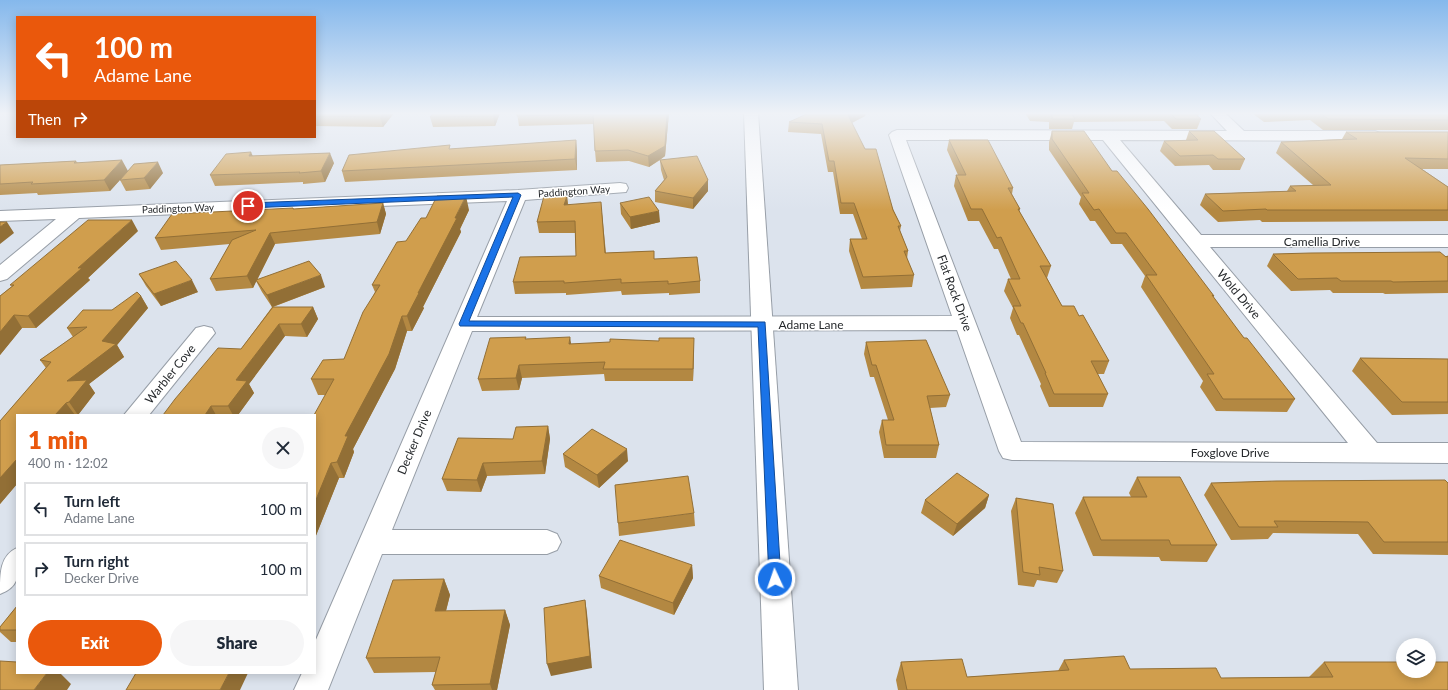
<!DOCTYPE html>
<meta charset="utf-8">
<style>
:root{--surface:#fff;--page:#f6f6f7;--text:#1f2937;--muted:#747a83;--line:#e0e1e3;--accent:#ea580c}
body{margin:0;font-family:Lato,sans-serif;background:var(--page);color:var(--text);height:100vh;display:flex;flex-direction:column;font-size:15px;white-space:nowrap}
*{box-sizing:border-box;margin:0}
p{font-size:13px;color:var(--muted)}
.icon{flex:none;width:22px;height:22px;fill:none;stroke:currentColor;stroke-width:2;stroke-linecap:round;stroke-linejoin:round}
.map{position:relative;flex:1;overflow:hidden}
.details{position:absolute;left:16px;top:414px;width:300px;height:260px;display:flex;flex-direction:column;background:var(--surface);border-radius:0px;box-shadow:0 2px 10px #0003}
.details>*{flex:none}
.guide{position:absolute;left:16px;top:16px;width:300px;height:122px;border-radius:0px;box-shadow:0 2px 10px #0003;background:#ea580c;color:#fff;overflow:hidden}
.controls{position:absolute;left:1396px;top:638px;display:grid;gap:8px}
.controls a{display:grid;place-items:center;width:40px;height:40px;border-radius:50%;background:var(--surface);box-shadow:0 2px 10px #0003;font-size:20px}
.pin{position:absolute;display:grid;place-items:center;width:34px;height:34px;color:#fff;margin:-17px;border:2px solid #fff;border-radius:50%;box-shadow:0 1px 4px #0007}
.me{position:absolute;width:44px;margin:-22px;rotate:357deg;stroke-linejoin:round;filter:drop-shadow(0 0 3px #0008)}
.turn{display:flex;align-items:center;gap:14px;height:84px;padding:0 12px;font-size:18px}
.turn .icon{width:52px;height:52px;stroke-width:2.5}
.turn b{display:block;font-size:28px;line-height:34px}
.then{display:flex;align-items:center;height:38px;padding:0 12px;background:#0003;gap:8px;font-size:15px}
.round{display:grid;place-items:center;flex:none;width:42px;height:42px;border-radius:21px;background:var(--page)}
.overview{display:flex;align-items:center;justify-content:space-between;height:68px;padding:0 12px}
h1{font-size:24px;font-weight:800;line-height:30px;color:var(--accent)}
.button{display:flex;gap:8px;margin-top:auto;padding:8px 12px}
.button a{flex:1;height:46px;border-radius:24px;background:var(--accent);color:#fff;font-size:16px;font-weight:800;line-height:46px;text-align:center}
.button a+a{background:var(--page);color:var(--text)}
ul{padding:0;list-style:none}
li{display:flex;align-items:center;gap:12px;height:54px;margin:0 8px 6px;padding:0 4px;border:2px solid var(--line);border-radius:0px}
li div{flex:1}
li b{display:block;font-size:15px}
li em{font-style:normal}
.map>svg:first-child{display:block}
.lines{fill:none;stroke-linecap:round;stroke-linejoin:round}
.minor-casing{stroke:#979ea7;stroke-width:2}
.secondary-casing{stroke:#979ea7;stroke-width:2}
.minor{fill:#fff;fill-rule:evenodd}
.secondary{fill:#fff;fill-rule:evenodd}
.wall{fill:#b38842}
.shaded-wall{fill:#926f36}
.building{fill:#d09e4d;stroke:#926f36}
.route{fill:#1a73e8;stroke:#114b97}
.labels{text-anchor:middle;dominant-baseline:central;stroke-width:3;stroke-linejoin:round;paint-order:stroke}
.far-street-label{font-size:10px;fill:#25282b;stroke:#fff}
.street-label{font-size:12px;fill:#25282b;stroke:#fff}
</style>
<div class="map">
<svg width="1448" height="690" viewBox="0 0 1448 690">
<rect width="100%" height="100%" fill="#dce3ed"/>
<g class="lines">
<g class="minor-casing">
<path id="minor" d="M1210,113H1225L1244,131H1375L1380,133L1383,136L1380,139L1375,141L1120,140L1201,235H1448V247H1210L1377,443H1448V463L1012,460L1003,458L999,451L957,330L472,331L392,530H547L557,534L561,542L557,550L547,554H382L328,690H294L302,673H315V642L507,201L79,218L7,279L0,281V265L56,219L0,221V211L518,190L620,183L626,184L628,188L626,192L525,200L477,317L952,316L889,135L892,132L897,130L1227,131ZM906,140H1103L1348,443L1021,442Z
M204,326L212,328L215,333L149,415H124L196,328Z
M17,548C17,569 24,585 0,594C0,572 0,556 17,548Z"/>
</g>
<g class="secondary-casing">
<path id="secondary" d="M744,113H758L798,690H764Z"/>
</g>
<use href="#minor" class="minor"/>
<use href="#secondary" class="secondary"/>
</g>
<path class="wall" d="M315,113H394L383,127L315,126Z
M433,113H500L495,126L433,127L430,117Z
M517,113H669L665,156L660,160L708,180V191L693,209L655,202V191L664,180L661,170L660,160L649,167L629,161L596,162L595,151L594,124L519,126Z
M809,113H866L865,116L852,123L901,226L900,231L908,251L907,259L914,275L912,287L861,289L849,251L850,239H862L853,214H840L833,172H828L821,134L788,132L789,122Z
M1025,113H1199L1198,117L1201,119L1197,129H1172L1164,121L1074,122L1072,129H1049V122L1030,121Z
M1252,113H1448V130H1323L1310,120L1264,122Z
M1052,131L1112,171L1214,296L1213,298L1244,338L1295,399L1287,412L1216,411L1200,387L1203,381L1141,287L1145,276L1122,244H1111L1095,221H1090L1079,204L1081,197L1049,150V142Z
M1189,131L1245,159L1240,170H1213L1209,165L1175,166L1160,151L1164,141L1186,140Z
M1346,132H1448V169H1422L1448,187V221L1262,222L1260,220L1218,222L1200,205L1205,194L1287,191L1290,186L1313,185L1276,153L1281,142L1342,139Z
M576,140L577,151V170L345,182L342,171L451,149Z
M949,140L1013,188L1012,194L1020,209L1019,212L1051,266L1047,278L1062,306L1079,316L1109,361L1104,374H1097L1108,394L1103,407H1049L1040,386L1041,384L1019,335H1017L1010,318L1013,308L1004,291L1008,279H1011L998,249H994L979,221H968L954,186L956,175H958L947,150Z
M253,156L334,163L325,182L303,184V182L215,186L210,175Z
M76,161L78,163L128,171L110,191L38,195L37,193L0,195V165Z
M163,173L150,189L126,191L120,180Z
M567,196L568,204L602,213L606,253L654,251V259L700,281V293L669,295V293L622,295L621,291L566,295V293L515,294L513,282L576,256L575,233H539L537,222Z
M383,203L386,214L380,234L275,244L257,280L325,287L273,307H313L318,319L307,337L285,336L249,384L254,393L238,415H163L241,349L272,307L262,292L256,281L253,288L216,291L210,279L230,244L161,250L155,238L293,208L294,209Z
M620,203L660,222L631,229L621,214Z
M469,210L460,229L461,232L423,307L424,308L412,331H407L395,369L353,449L354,452L344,478H339L315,538L325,395H318L311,379L344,359L375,292L372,285L426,218Z
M138,231L88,278L90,280L36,328H22L0,355V296L12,286L10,285Z
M1273,254L1448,256V293L1385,294L1383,293H1333L1330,290L1291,291L1267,266Z
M139,274L198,292L161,306L146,286Z
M141,296L148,308L117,345L124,357L89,384L95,393L78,415H17V484L0,504V421L46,368L40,360L73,337L67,328L112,310Z
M526,339L571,344L694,350L693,381H605L604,374L522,378L519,390L482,391L478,379Z
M866,342L950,395L946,407L930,408L939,445L936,458H884L879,432L882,420H888L874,377H870L864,354Z
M1360,358L1448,359V414L1392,415L1352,371Z
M548,426L550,439L545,474L487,476L481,492L447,491L442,479L513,439Z
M563,454L628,461L599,488L565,467Z
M1137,477L1217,545L1207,562L1161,561L1159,557L1093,556L1075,513L1083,497H1131L1129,493Z
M1211,483H1448V555L1373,554L1358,534L1273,533L1268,539L1231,540L1204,495Z
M989,495L985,508L953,536L921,513L925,500Z
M1016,498L1063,571L1057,583L1037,580L1034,587L1018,585L1011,511Z
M694,513L695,526L619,536L618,523Z
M692,565L693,578L674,615L601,588L599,576Z
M444,579L450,595L446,611L505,610L510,625L497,690H435L432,685L436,672L374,673L366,658Z
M17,606V642H11L0,632V627Z
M1064,660L1130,669L1221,678L1309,677L1324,662L1448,690H898L896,680L901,662L967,677L1058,671Z"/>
<path class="shaded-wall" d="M383,113H394L383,127L380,117Z
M494,113H500L495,126L493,116Z
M667,113H669L665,156L649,167L648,156Z
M852,113H866L865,116L847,125L848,115Z
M576,140L577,151V170L575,159Z
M251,152L256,163L249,156Z
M330,153L334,163L325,182L321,171Z
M122,160L128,171L110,191L104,180Z
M158,162L163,173L150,189L144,178Z
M708,180V191L693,209V198Z
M466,196L469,210L460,229L461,232L423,307L424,308L412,331L407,316Z
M567,196L568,207L564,205Z
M383,203L386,214L380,234L377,222Z
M659,211L660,222L631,229L630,217Z
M132,220L138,231L88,278L90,280L36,328L28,316L78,268Z
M7,222L14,233L0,244V227Z
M270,233L275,244L253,288L247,276Z
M321,275L325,287L272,307L267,295Z
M192,280L198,292L161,306L154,294Z
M141,296L148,308L117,345L124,357L89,384L95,393L78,415L69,402L67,381Z
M313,307L318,319L307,337L301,324Z
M14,315L22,328L0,355V332Z
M402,316L407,331L395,369L353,449L354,452L344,478L337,462L345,436Z
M279,324L285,336L249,384L254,393L238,415H233L228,406L236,380Z
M570,337L572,349L569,344Z
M694,338V350L693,381V369Z
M519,365L522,378L519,390L516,378Z
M66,403L75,415H55Z
M211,406L216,415H205Z
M548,426L550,439L545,474L542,461Z
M627,449L628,461L599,488L597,475Z
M17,459V484L0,504V478Z
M331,463L339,478L315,538V502Z
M483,463L487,476L481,492L477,480Z
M989,495L985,508L953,536L957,524Z
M692,565L693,578L674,615L673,603Z
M444,579L450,595L442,626L435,611Z
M585,600L587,613L592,668L551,676L547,664Z
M505,610L510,625L497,690H492L490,684Z
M47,673H60L71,684L67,690H34Z
M229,673H248L240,690H220Z"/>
<path class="building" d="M315,113H383L380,117L315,116Z
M433,113H494L493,116L430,117Z
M517,113H667L665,146L648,156L628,150L595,151L593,114L517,116Z
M809,113H852L848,115L865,149H876L893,210L901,226H898L908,251H904L914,275L863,277L850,239H867L854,203H841L834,161H829L822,124L789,122Z
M1052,113H1071L1075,119H1052Z
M1170,113H1194L1201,119H1176Z
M1320,113H1448V120L1328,119Z
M1052,131H1084L1112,171H1117L1148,209L1214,296L1212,295L1244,338H1247L1295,399H1223L1207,374H1214L1146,275H1157L1126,233H1116L1099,209L1094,210L1082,193H1089L1052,139Z
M1189,131H1214L1245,159H1218L1213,155L1180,156L1164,141L1198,140Z
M1346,132H1448V159L1405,158L1448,187V210H1267L1266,209L1223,211L1205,194L1296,191L1290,186L1331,185L1281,142L1357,139Z
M576,140L575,159L342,171L349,155L450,145L449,149Z
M949,140H988L1013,188H1008L1020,209H1018L1051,266H1040L1062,306H1074L1079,316L1083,315L1109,361H1091L1108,394H1054L1045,373H1046L1023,323H1021L1013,306H1021L1008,279H1020L1001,237L997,238L982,209H971L956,175H966Z
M251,152L249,156L330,153L321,171L299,173L300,172L210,175L226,154Z
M697,156L708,180L693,198L655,191L667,177L660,160Z
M122,160L104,180L31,184L33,182L0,184V165L76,161L74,163Z
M158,162L144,178L120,180L134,164Z
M437,196H466L455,218H457L418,293H419L407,316H402L389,354L345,436H348L337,462L331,463L315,502V415H314L334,379H311L323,360L344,359L363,312L380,285H372L397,242L406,241L421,218H426Z
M544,196H567L564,205L601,202L605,253L654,251V259L697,257L700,281L668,284V281L621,283V279L564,283V281L513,282L520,257L576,256L575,221L537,222Z
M649,197L659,211L630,217L620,203Z
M383,203L377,222L270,233L247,276L210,279L232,240L256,230L155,238L172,214L293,208V209Z
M88,220H132L78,268H82L28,316L14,315L0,332V296L14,285H10Z
M0,222H7L0,227Z
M1440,252L1446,257L1448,256V281L1393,282L1391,281H1341L1337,278L1298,279L1273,254L1311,253Z
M176,261L192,280L154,294L139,274Z
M309,261L321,275L267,295L256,280Z
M137,292L141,296L102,341L116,344L67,381L87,380L69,402L66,403L55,415H17V459L0,478V421L51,362L40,360L87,327L67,328L83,310H112Z
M273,307H313L301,324H279L236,380L247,381L228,406H211L205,415H163L175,399L218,348L241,349Z
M526,337L525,339L570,337L569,344L610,342V339L659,341V338H694L693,369H603L605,362L519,365L516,378L478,379L490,338Z
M926,340L950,395L927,396L939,445H886L882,420H894L876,365H872L866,342Z
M1360,358L1448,359V402H1402Z
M548,426L542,461L483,463L477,480L442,479L458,438L513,439L516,427Z
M592,429L627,449L597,475L563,454Z
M957,473L989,495L957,524L925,500Z
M688,476L694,513L618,523L615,485Z
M1137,477H1180L1217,545H1171L1169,540H1101L1083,497H1147Z
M1445,480L1448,483V542H1384L1368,522L1274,521L1278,527H1239L1211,483L1276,481Z
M1016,498L1053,504L1063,571L1039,567L1040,575L1023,572Z
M620,540L692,565L673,603L599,576Z
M444,579L435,611L505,610L490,684L432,685L440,657L366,658L393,580Z
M585,600L590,656L547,664L544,608Z
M17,606V630H0V627Z
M1124,656L1130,669L1216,668L1221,678L1333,677L1324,662H1403V671H1429V662H1448V690H907L901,662L962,659L967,677L1069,670L1064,660Z
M0,661L17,662V673H47L34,690H0Z
M136,673H229L220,690H126Z"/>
<linearGradient id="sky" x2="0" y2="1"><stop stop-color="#85b8ec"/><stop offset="0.54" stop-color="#eff2f7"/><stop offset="1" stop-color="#eff2f7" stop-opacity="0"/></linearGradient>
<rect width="1448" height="210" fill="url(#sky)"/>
<path class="route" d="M518,193L521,195L469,321L765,322L781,579L779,582L775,584L771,582L769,579L758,327L460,326L459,324L513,197L248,208L244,206L248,203Z"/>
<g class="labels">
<g class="far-street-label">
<text transform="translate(574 191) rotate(-4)">Paddington Way</text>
<text transform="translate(178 208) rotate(-2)">Paddington Way</text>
</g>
<g class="street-label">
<text x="1322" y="241">Camellia Drive</text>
<text transform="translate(955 293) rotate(70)">Flat Rock Drive</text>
<text transform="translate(1239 294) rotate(50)">Wold Drive</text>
<text x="811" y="324">Adame Lane</text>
<text transform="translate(170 374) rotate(-51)">Warbler Cove</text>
<text transform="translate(414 442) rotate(-67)">Decker Drive</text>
<text x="1230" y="452">Foxglove Drive</text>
</g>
</g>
</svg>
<div class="controls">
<a><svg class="icon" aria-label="layers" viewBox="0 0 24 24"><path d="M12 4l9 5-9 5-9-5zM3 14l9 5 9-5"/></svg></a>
</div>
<div class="pin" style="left:248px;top:206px;background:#d93025"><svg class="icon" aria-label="arrive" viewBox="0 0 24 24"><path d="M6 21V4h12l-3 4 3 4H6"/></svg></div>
<svg class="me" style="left:775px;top:579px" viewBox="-20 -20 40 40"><circle r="17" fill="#1a73e8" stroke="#fff" stroke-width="3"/><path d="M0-11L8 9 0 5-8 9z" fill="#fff"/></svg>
<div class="guide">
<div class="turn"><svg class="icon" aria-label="left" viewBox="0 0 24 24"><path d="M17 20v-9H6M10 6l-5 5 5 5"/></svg><div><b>100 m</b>Adame Lane</div></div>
<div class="then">Then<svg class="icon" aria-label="right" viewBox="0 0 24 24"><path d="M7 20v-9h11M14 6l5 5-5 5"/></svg></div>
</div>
<section class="details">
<div class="overview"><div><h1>1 min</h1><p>400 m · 12:02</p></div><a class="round"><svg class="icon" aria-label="close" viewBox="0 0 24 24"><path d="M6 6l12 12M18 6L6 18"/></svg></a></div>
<ul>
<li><svg class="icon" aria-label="left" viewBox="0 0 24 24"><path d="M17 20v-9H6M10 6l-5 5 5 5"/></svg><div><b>Turn left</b><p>Adame Lane</p></div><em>100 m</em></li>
<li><svg class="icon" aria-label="right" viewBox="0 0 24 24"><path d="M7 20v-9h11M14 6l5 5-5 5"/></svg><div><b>Turn right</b><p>Decker Drive</p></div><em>100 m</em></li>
</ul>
<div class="button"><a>Exit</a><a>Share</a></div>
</section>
</div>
